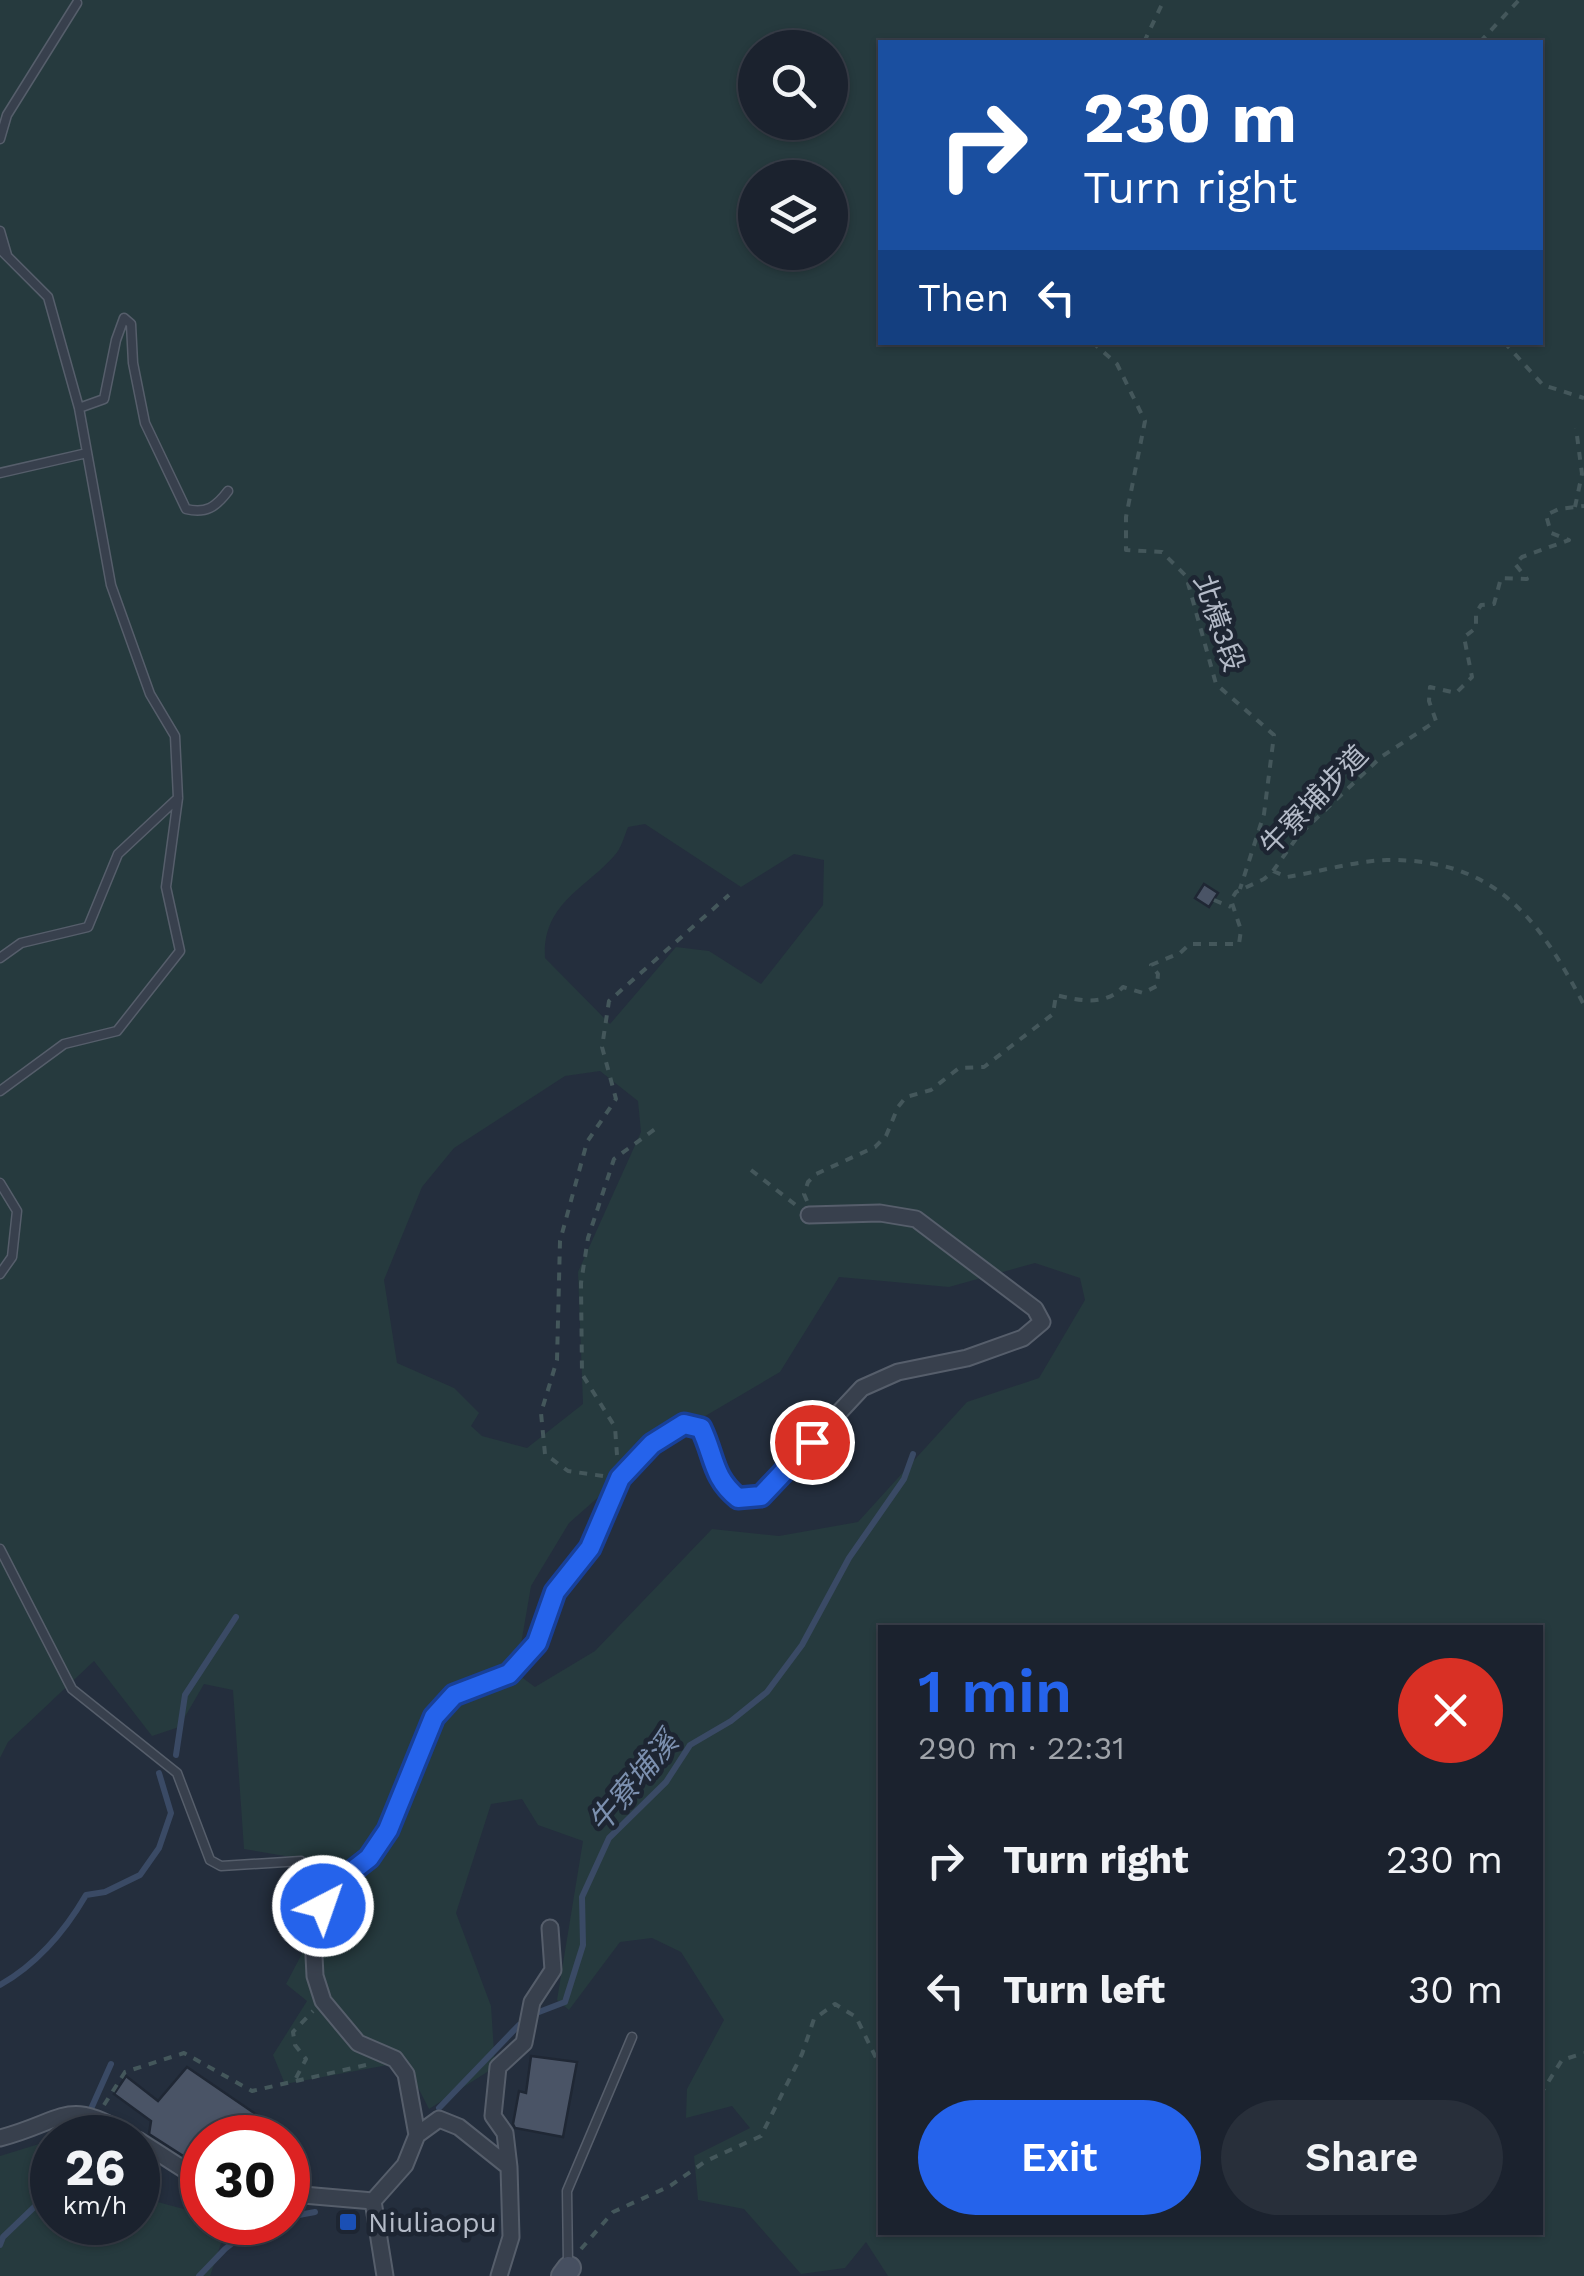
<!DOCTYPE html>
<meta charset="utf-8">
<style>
:root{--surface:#1b222e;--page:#282f3a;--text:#f1f3f6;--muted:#a0a4aa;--line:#393f4a;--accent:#2563eb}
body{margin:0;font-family:"Work Sans","Noto Sans TC",sans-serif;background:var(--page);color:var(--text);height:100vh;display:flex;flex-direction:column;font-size:38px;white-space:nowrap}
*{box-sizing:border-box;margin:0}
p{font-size:32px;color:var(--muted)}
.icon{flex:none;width:55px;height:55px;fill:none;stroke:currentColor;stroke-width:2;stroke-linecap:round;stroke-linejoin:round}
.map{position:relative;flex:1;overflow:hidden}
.panel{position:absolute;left:878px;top:1625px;width:665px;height:610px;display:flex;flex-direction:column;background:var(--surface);border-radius:0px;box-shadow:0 2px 8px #0004,0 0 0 2px var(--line)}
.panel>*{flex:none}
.hud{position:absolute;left:878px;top:40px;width:665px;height:305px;border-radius:0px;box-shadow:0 2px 8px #0004,0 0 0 2px var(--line);background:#1a4fa0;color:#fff;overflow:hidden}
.controls{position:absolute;left:738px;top:30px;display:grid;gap:20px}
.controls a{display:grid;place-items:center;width:110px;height:110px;border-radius:50%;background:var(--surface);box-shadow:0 2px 8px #0004,0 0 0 2px var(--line);font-size:50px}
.speed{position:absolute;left:30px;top:2115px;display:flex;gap:20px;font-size:50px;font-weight:700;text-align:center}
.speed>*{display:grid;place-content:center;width:130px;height:130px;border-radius:50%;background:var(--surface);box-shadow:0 2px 8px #0004,0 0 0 2px var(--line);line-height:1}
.speed small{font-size:25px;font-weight:400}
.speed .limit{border:15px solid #d22;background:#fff;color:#111}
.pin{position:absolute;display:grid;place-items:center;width:85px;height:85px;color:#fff;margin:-42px;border:5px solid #fff;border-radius:50%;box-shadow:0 2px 10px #0007}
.me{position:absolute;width:110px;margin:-55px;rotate:41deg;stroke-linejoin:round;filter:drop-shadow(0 0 8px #0008)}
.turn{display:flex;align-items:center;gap:35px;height:210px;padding:0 40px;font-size:45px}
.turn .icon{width:130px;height:130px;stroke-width:2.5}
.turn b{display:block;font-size:70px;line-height:85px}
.then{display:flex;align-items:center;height:95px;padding:0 40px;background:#0003;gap:20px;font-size:38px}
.round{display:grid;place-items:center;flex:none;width:105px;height:105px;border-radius:52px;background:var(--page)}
.summary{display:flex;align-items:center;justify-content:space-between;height:170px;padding:0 40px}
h1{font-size:60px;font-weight:600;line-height:75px;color:var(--accent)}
.primary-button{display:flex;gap:20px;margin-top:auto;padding:20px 40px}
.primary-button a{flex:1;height:115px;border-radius:60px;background:var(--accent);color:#fff;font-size:40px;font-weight:600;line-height:115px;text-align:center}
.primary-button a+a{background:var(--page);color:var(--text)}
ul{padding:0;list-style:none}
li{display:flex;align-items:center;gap:30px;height:130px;padding:0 40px}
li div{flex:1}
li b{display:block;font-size:38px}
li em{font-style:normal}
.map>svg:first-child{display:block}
.green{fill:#263a3e;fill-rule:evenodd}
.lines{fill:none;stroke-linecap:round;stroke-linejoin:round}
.stream{stroke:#3a4a65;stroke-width:6}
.building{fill:#4a5466;stroke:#1f2734;stroke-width:2.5}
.lane-casing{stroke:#565e6b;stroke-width:11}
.street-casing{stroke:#565e6b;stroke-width:19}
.secondary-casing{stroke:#565e6b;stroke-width:26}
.path{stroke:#44575b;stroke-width:4;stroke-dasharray:8 8;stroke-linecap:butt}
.lane{stroke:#38404d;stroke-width:8}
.street{stroke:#38404d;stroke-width:15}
.secondary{stroke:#464f60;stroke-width:22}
.route-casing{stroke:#184099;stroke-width:25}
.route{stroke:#2563eb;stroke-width:18}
.transit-dot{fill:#1a4fb4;stroke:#1d2532;stroke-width:4}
.labels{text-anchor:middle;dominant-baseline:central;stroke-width:9;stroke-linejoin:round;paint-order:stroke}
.street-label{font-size:28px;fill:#b4bbc8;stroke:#1d2532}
.poi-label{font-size:28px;fill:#b4bbc8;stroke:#1d2532;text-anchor:start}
.water-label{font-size:30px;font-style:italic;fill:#7c90af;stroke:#1d2532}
</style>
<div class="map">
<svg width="1584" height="2276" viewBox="0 0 1584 2276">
<rect width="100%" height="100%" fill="#242e3d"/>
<path class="green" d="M0,0H1584V2276H888L866,2242L845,2268L801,2274L744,2209L698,2200L694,2156L750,2128L732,2106L686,2118L687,2089L724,2020L681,1952L652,1938L620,1942L569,2010L557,2000L583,1841L538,1825L522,1799L491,1804L456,1913L491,2006L495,2067L429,2109L408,2068L393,2064L285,2084L273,2055L307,2001L286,1984L336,1889L303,1859L244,1849L233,1690L204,1684L179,1727L152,1736L94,1661L8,1742L0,1758ZM880,42H1540V342H880ZM755,48H830V122H755ZM755,178H830V252H755ZM645,824L741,887L794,854L824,860L823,905L761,984L709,951L676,947L610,1024L545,958C542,904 585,889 614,856C621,849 624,837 628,827ZM600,1071L638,1101L641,1132L578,1272L583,1404L527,1448L482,1436L471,1426L479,1413L454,1388L397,1363L384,1280L422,1187L454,1148L565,1076ZM1035,1263L1080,1278L1085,1300L1039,1378L967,1402L858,1522L779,1536L712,1529L595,1651L535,1687L516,1673L531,1586L569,1523L661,1442L780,1372L839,1277L949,1287ZM880,1628H1540V2232H880Z
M52,2140V2222H138V2206L154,2201L202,2214V2222L209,2223L222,2240L210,2276H0V2156Z"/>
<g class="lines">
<path class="stream" d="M176,1755L185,1695L236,1617
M0,1985C37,1964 65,1931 86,1895L105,1892L140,1875L159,1848L171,1813L159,1773
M539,2012L565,2002L583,1945L582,1897L609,1838L666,1782L690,1745L731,1721L767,1692L802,1645L849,1558L904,1479L913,1454
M439,2108L519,2025
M78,2138L111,2064
M288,2217L315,2212
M0,2245L3,2237L52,2190
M199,2276L225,2249L259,2222"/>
</g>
<path class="building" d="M1204,884L1218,893L1209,907L1195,898Z
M531,2056L577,2062L563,2137L515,2128L513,2124L519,2091L526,2093Z
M187,2067L260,2117L247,2138H202V2168L149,2134L151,2121L114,2094L126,2076L158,2101Z"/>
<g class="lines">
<g class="lane-casing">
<path id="lane" d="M0,139L7,115L77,3
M0,231L7,255
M0,249L48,297L79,408L111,585L150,694L175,736L178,798L166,887L180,951L117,1031L64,1044L0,1091
M79,408L104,399L116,340L124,318L131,324L133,363L145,423L186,509C206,514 216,507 228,491
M0,473L87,453
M0,958L21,943L88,927L118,854L178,798
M0,1183L17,1211L12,1257L0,1274
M0,1549L72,1689L177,1773L210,1860L221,1866L301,1861L316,1873L328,1890
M568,2264L567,2191L632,2037"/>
</g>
<g class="street-casing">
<path id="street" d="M417,2135L439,2119L459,2127L509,2167
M0,2138C66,2121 66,2095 133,2138
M138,2140L202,2181
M288,2197L303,2195L373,2201L405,2165L417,2135L406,2074L395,2059L358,2043L323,2001L315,1976L313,1935L328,1890L369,1858L388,1830L435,1717L454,1695L509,1673L537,1643L555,1592L591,1548L619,1478L652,1444L684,1425L701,1428C715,1457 712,1477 738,1498L761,1496L862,1388L898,1372L967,1358L1023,1338L1042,1322L1035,1309L916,1219L880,1213L809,1215
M373,2201L385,2276
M499,2276L511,2237L509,2167L505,2133L493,2116L498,2067L524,2043L532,2002L553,1970L550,1928"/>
</g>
<g class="secondary-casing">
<path id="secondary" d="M563,2276L569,2268"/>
</g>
<path class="path" d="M1144,42L1164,0
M1480,42L1519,0
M1092,342L1117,364L1145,421L1126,517V550L1162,552L1186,576L1216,684L1274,735L1264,814L1240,889
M1504,342L1543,385L1584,398
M1575,507L1582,474L1576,428
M1273,871L1287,877C1319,872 1354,861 1387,860C1495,859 1538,917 1584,1005
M1214,900L1231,907
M751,1170L797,1206
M807,1201L804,1194L808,1182L816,1174L875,1147L886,1136L898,1107L906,1097L931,1090L959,1068L984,1067L1053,1014L1056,995C1081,1001 1105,1006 1123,987L1143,993L1157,986L1158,974L1151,965L1180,953L1190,944H1239L1241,930L1231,900L1236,892L1264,879L1273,871L1298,836L1381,757L1436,721L1429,701L1430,687L1456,693L1472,677L1464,637L1476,628V613L1481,605L1494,604L1501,578L1527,579L1515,564L1522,557L1569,540L1551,533L1546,515L1559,509L1584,506
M617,1455L615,1427L582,1374L581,1283L588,1238L614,1159L655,1129
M603,1476L568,1471L545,1454L541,1413L557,1360L560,1241L587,1142L616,1099L602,1047L609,1001L729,895
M296,2078L306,2059L295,2045L293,2032L313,2011
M1540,2095L1562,2060L1584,2053
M104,2105L125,2072L184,2053L252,2091L366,2065
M581,2249L613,2212L670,2186L706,2161L761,2136L802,2054L814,2019L835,2004L856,2017L880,2066"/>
<use href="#lane" class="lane"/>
<use href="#street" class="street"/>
<use href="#secondary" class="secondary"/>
</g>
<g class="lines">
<g class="route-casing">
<path id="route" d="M323,1906L328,1890L369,1858L388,1830L434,1717L454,1695L509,1674L537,1643L555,1592L590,1548L620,1478L652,1444L684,1424L701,1428C715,1457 712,1477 738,1498L761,1496L812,1442"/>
</g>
<use href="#route" class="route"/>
</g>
<rect class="transit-dot" x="338" y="2212" width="20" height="20" rx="5"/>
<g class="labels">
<g class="street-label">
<text transform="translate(1219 623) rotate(71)">北橫3段</text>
<text transform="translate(1314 800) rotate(-46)">牛寮埔步道</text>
</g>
<g class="poi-label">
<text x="368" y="2222">Niuliaopu</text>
</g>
<g class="water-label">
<text transform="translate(633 1782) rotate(-50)">牛寮埔溪</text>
</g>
</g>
</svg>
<div class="controls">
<a><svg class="icon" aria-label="search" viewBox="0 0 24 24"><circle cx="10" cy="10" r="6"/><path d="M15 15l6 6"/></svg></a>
<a><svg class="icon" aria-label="layers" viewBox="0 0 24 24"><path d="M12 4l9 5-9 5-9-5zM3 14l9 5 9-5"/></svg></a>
</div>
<div class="speed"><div>26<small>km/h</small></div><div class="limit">30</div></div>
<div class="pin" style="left:812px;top:1442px;background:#d93025"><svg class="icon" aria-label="arrive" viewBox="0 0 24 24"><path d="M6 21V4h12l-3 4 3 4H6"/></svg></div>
<svg class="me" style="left:323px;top:1906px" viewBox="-20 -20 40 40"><circle r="17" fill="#2563eb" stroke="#fff" stroke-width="3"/><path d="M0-11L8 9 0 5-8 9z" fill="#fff"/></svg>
<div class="hud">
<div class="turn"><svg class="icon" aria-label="right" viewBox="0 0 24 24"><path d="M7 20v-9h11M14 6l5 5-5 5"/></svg><div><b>230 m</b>Turn right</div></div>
<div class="then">Then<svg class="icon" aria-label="left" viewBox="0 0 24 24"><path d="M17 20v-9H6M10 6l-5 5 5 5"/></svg></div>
</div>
<section class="panel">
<div class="summary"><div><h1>1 min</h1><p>290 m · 22:31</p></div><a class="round" style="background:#d93025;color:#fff"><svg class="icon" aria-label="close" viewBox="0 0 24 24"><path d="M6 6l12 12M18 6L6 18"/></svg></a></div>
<ul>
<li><svg class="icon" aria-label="right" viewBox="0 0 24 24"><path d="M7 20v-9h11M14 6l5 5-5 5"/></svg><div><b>Turn right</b></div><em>230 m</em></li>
<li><svg class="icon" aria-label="left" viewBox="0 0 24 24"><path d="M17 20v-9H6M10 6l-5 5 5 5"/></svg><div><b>Turn left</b></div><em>30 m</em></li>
</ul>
<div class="primary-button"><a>Exit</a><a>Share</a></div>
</section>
</div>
